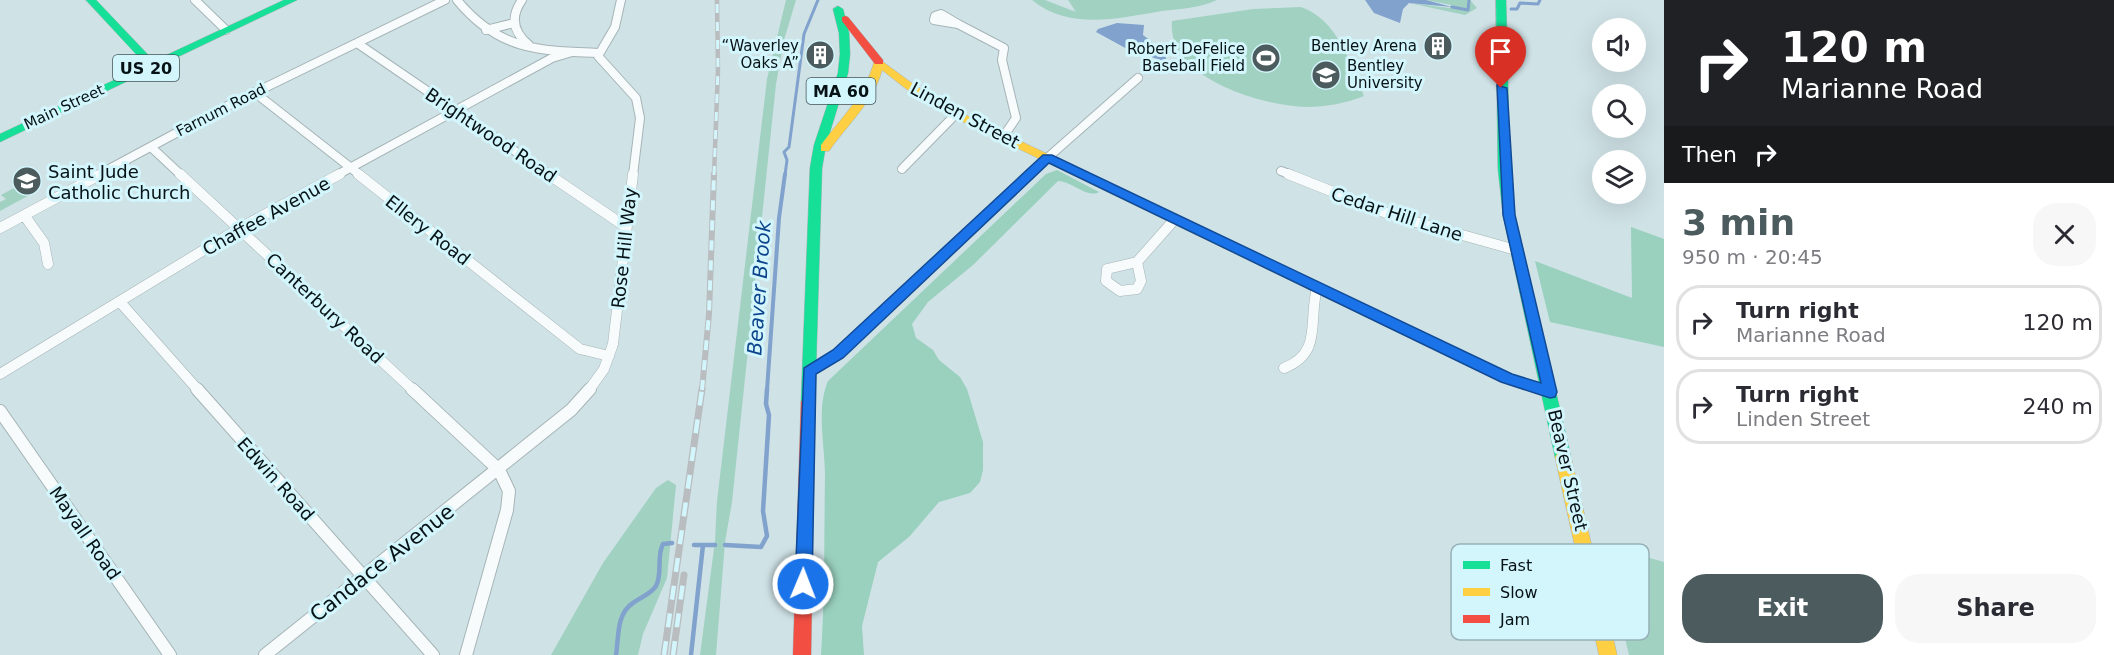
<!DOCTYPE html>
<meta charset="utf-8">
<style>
:root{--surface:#fff;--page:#f7f7f7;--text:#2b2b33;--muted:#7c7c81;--line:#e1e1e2;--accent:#4c5b5e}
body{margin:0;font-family:"DejaVu Sans",sans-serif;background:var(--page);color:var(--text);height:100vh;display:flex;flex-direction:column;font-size:22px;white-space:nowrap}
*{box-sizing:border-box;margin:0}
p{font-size:20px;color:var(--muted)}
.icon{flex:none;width:33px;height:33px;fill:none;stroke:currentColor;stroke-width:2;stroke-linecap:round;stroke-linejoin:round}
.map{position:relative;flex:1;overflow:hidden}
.drawer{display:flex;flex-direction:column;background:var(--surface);width:450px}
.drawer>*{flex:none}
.top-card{background:#202124;color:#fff;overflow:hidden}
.controls{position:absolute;left:1592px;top:18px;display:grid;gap:12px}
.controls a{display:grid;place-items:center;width:54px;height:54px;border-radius:50%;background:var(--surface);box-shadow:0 6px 24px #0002;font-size:30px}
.pin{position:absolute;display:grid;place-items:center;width:51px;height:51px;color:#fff;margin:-62px -26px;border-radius:50% 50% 50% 0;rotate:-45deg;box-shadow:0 0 6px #0007}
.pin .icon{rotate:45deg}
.me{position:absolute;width:66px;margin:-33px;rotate:1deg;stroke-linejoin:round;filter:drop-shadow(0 0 4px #0008)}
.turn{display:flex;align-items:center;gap:21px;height:126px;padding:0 18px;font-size:27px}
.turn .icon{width:78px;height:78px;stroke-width:2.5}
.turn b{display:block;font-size:42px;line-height:51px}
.then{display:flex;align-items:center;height:57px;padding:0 18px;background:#0003;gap:12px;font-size:22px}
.round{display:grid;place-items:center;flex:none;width:63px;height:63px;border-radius:24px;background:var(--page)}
.headline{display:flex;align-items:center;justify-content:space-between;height:102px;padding:0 18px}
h1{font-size:36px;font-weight:700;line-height:45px;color:var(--accent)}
.action{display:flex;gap:12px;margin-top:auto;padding:12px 18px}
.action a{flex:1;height:69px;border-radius:24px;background:var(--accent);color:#fff;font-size:24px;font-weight:700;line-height:69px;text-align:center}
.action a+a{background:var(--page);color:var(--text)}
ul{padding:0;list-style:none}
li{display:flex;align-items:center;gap:18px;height:75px;margin:0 12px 9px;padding:0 6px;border:3px solid var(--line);border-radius:24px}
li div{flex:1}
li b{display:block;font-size:22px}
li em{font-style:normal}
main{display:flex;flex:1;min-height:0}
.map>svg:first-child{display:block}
.green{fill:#a1d1c1}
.forest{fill:#99d0be}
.water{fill:#80a2cd}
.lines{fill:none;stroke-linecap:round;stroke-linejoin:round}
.stream-far2{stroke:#80a2cd;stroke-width:3}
.stream-far1{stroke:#80a2cd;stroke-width:4}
.stream{stroke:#80a2cd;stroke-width:4.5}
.street-far2-casing{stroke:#a5b4b7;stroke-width:10}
.street-far1-casing{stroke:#a5b4b7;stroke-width:11}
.street-casing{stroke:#a5b4b7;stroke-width:14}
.fast-casing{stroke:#a5b4b7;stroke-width:1}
.slow-casing{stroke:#a5b4b7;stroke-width:1}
.jam-casing{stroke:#a5b4b7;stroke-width:1}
.street-far2{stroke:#f8fbfb;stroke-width:8}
.street-far1{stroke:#f8fbfb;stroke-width:10}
.street{stroke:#f8fbfb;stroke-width:12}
.fast{fill:#16e098;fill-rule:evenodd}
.slow{fill:#ffcf43;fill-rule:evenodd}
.jam{fill:#f24e42;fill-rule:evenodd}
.rail-far2-casing{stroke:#b9bdbf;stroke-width:4.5}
.rail-far1-casing{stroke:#b9bdbf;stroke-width:6}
.rail-casing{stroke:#b9bdbf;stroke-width:7}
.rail-far2{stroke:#d3f5fc;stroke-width:3;stroke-dasharray:9;stroke-linecap:butt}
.rail-far1{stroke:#d3f5fc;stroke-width:4;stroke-dasharray:10;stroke-linecap:butt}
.rail{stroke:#d3f5fc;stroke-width:4.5;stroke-dasharray:14;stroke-linecap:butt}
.route{fill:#1a73e8;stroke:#114b97;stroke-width:1.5}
.labels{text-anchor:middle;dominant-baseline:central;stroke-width:6;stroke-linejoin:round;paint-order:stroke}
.far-poi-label{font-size:15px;fill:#061215;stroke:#d3f5fc;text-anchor:end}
.far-street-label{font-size:15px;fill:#061215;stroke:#d3f5fc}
.shield{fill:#d3f5fc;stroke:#44565a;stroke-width:1.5}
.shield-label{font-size:16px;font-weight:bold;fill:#061215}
.street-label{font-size:18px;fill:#061215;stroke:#d3f5fc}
.poi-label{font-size:18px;fill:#061215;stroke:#d3f5fc;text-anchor:start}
.water-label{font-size:20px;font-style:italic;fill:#0c448b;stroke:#d3f5fc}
.near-street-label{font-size:21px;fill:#061215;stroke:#d3f5fc}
.key{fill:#d3f5fc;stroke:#96b1b7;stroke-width:1.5}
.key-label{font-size:16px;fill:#061215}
</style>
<main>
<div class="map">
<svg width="1664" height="655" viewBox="0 0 1664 655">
<rect width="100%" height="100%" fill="#cfe2e6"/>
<path class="green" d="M786,0H796L784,40L776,84L732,502L725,542L716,655H700L715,541L717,501L767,79Z
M1032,0H1045L1076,12L1068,0H1217C1200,8 1180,9 1162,11C1119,18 1070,31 1032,0Z
M1426,0H1470L1477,8L1465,15L1409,3L1450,8L1451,5Z
M1301,7C1338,20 1350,63 1364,96C1346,103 1327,107 1306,107C1263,106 1166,78 1172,21L1253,9Z
M28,185L37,191L0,211V202L6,199L1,195L14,188L18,190Z
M668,480L676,485L667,578L643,634L638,655H551L603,563L656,488Z
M1603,545L1664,562V655H1629Z"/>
<path class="forest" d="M1057,170L1099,192C1087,199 1072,181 1058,181L973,265L928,302L912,324L916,338L933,350L939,360L960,377L967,389L983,442V470L980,482L970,493L939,502L909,537L878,562L862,626L864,655H821C825,596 824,536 825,476C825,446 816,409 828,381L1046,174Z
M1631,227L1664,239V347L1550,322L1535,261L1632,298Z"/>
<path class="water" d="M1365,0H1426L1452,7L1409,3L1403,9L1400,23L1374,13Z
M1117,23L1144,25L1143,35L1164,51L1167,62L1129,50L1096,32L1098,29Z"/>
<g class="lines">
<path class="stream-far2" d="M1452,7L1468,10L1469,0
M1511,9H1517L1520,3L1538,4L1540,0
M785,175L787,160L784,152L789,147L804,34L818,0"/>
<path class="stream-far1" d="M767,390L779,218L785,174"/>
<path class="stream" d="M694,545H715
M725,545L761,547L767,536L763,511L769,415L766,404L767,389
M616,655C619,637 616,614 633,603C641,597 651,594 656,586C663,573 656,557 663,544L672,543
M691,655L703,545"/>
<g class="street-far2-casing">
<path id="street-far2" d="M195,0L226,30
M457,0C498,50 538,51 599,53
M522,0C510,17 513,32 529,45
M621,0L615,27L598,56L636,98L640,118L633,175
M941,14L958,24L934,20L935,16Z
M958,24L1004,48L1002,60L1016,118L1003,137
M486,30L514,23
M357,43L550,175
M254,92L360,175
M151,147L181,175
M902,169L956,114
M1281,171L1292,175
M98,175L219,110L445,0
M337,175L552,58L572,52
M1028,175L1138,78"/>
</g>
<g class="street-far1-casing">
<path id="street-far1" d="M180,174L413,390
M358,174L580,349L609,356
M548,174L626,227
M1288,174L1394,216L1516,250
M24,215L44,243L48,264
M0,228L101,174
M1137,262L1141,281L1137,289L1120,291L1106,281L1107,269Z
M1137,262L1175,219
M120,302L198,390
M1284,368C1323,353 1308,321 1317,288
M809,372L838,354L1030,174
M0,374L240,228L340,174
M589,390L604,369L613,344L633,174"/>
</g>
<g class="street-casing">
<path id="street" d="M197,389L433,655
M412,389L499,470L509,491L507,510L466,655
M0,411L170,655
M265,655L571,410L590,389"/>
</g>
<g class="fast-casing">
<path id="fast" d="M86,0H96L154,61L284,0H297L0,142V134L146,65Z
M1496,0H1506L1510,169L1515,215L1571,457L1568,462L1563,463L1558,462L1555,457L1503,215L1498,169Z
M838,6L843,9L849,33L850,54L848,73L826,145L822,168L815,402L813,406L808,408L803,406L801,402L810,168L814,145L838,73L840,54L839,33L833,9Z"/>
</g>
<g class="slow-casing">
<path id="slow" d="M879,59L913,84L953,109L1316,282L1317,285L1311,290L1306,288L945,113L905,88L882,70C874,101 847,125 829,151H821V145C841,118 865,96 874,62Z
M1563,451L1568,452L1571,457L1617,655H1599L1555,457L1558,452Z"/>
</g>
<g class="jam-casing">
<path id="jam" d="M845,16L848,17L883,60V64H875L842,21V17Z
M1311,280L1510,374L1555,388L1557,392L1555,396L1550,398L1501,382L1306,288L1305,285Z
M808,396L813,398L815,402L811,655H793L801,402L803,398Z"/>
</g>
<use href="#street-far2" class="street-far2"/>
<use href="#street-far1" class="street-far1"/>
<use href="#street" class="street"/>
<use href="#fast" class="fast"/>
<use href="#slow" class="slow"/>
<use href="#jam" class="jam"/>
<g class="rail-far2-casing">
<path id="rail-far2" d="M714,175L718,70L717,0"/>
</g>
<g class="rail-far1-casing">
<path id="rail-far1" d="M702,390L709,314L714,174"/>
</g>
<g class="rail-casing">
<path id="rail" d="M664,655L702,389
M673,655L684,575"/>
</g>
<use href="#rail-far2" class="rail-far2"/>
<use href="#rail-far1" class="rail-far1"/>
<use href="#rail" class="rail"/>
</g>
<path class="route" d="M1497,85L1507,88L1515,215L1557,392L1555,397L1550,398L1501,382L1049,163L843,358L816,374L812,584L809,590L803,592L797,590L795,584L804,368L833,350L1043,155H1052L1512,374L1541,383L1503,215Z"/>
<defs>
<g id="building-disc" transform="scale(1.5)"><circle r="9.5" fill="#4c5b5e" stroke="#d3f5fc"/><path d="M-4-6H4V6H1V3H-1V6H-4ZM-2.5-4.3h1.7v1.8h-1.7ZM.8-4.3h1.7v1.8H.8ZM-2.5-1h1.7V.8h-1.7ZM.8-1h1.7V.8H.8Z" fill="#fff"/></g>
<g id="stadium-disc" transform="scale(1.5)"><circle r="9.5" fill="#4c5b5e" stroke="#d3f5fc"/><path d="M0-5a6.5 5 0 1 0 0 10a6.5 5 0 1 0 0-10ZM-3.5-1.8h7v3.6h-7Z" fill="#fff"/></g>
<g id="university-disc" transform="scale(1.5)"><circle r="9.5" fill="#4c5b5e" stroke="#d3f5fc"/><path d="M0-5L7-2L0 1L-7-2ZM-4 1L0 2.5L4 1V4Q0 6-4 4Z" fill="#fff"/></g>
<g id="school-disc" transform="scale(1.5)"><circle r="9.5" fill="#4c5b5e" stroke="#d3f5fc"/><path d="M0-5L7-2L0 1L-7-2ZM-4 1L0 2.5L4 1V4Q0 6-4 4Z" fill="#fff"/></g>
</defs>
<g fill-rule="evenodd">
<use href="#building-disc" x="1438" y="46"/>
<use href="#building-disc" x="820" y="55"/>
<use href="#stadium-disc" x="1266" y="58"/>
<use href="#university-disc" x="1326" y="75"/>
<use href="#school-disc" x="27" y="181"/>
</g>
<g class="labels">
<g class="far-poi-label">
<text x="799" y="46">“Waverley<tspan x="799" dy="17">Oaks A”</tspan></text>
<text x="1417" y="46">Bentley Arena</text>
<text x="1245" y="49">Robert DeFelice<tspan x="1245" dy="17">Baseball Field</tspan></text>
<text x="1347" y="66" text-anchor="start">Bentley<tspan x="1347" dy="17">University</tspan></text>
</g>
<g class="far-street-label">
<text transform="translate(64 107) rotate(-25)">Main Street</text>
<text transform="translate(221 110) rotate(-27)">Farnum Road</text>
</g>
<g class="shield">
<rect x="113" y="55" width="66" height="26" rx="4.5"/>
<rect x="806.5" y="78" width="69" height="26" rx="4.5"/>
</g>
<g class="shield-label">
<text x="146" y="68">US 20</text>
<text x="841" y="91">MA 60</text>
</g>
<g class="street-label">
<text transform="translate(965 115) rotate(28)">Linden Street</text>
<text transform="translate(491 135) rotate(34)">Brightwood Road</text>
<text transform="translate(1397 214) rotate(18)">Cedar Hill Lane</text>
<text transform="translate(266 216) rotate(-29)">Chaffee Avenue</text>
<text transform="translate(428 230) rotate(38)">Ellery Road</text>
<text transform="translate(624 248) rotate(-84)">Rose Hill Way</text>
<text transform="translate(325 308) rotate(43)">Canterbury Road</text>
<text transform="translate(1568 470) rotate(77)">Beaver Street</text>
<text transform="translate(276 479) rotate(48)">Edwin Road</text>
<text transform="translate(85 533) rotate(55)">Mayall Road</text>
</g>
<g class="poi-label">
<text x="48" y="171">Saint Jude<tspan x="48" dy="21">Catholic Church</tspan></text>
</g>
<g class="water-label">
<text transform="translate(759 288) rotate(-86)">Beaver Brook</text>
</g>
<g class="near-street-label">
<text transform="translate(382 563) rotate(-38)">Candace Avenue</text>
</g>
</g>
<rect x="1451" y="544" width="198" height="96" rx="9" class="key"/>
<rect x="1463" y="561" width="27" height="8" fill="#16e098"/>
<rect x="1463" y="588" width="27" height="8" fill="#ffcf43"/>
<rect x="1463" y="615" width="27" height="8" fill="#f24e42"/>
<g class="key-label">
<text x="1500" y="571">Fast</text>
<text x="1500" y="598">Slow</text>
<text x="1500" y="625">Jam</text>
</g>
</svg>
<div class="controls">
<a><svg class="icon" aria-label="sound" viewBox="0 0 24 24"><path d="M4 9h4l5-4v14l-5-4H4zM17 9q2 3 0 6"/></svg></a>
<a><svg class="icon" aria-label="search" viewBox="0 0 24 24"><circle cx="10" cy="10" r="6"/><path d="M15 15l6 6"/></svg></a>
<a><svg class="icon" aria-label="layers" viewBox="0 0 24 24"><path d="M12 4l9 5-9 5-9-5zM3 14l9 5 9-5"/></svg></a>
</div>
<div class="pin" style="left:1501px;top:88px;background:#d93025"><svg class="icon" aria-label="arrive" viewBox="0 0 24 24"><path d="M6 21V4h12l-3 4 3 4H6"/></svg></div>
<svg class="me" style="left:803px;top:584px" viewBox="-20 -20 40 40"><circle r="17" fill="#1a73e8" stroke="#fff" stroke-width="3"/><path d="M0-11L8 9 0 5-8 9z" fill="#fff"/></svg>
</div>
<section class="drawer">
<div class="top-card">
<div class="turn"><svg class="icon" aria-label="right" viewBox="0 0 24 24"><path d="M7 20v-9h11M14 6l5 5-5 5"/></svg><div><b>120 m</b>Marianne Road</div></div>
<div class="then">Then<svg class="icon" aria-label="right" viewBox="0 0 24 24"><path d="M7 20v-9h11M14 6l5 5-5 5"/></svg></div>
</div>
<div class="headline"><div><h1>3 min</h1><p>950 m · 20:45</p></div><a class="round"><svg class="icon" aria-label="close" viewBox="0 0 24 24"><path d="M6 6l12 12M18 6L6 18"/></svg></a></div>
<ul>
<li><svg class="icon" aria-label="right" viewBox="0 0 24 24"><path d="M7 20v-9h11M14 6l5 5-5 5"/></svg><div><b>Turn right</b><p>Marianne Road</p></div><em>120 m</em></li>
<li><svg class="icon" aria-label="right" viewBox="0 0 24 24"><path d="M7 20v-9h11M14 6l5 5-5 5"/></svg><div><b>Turn right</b><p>Linden Street</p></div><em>240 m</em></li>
</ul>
<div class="action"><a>Exit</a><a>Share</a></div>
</section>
</main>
